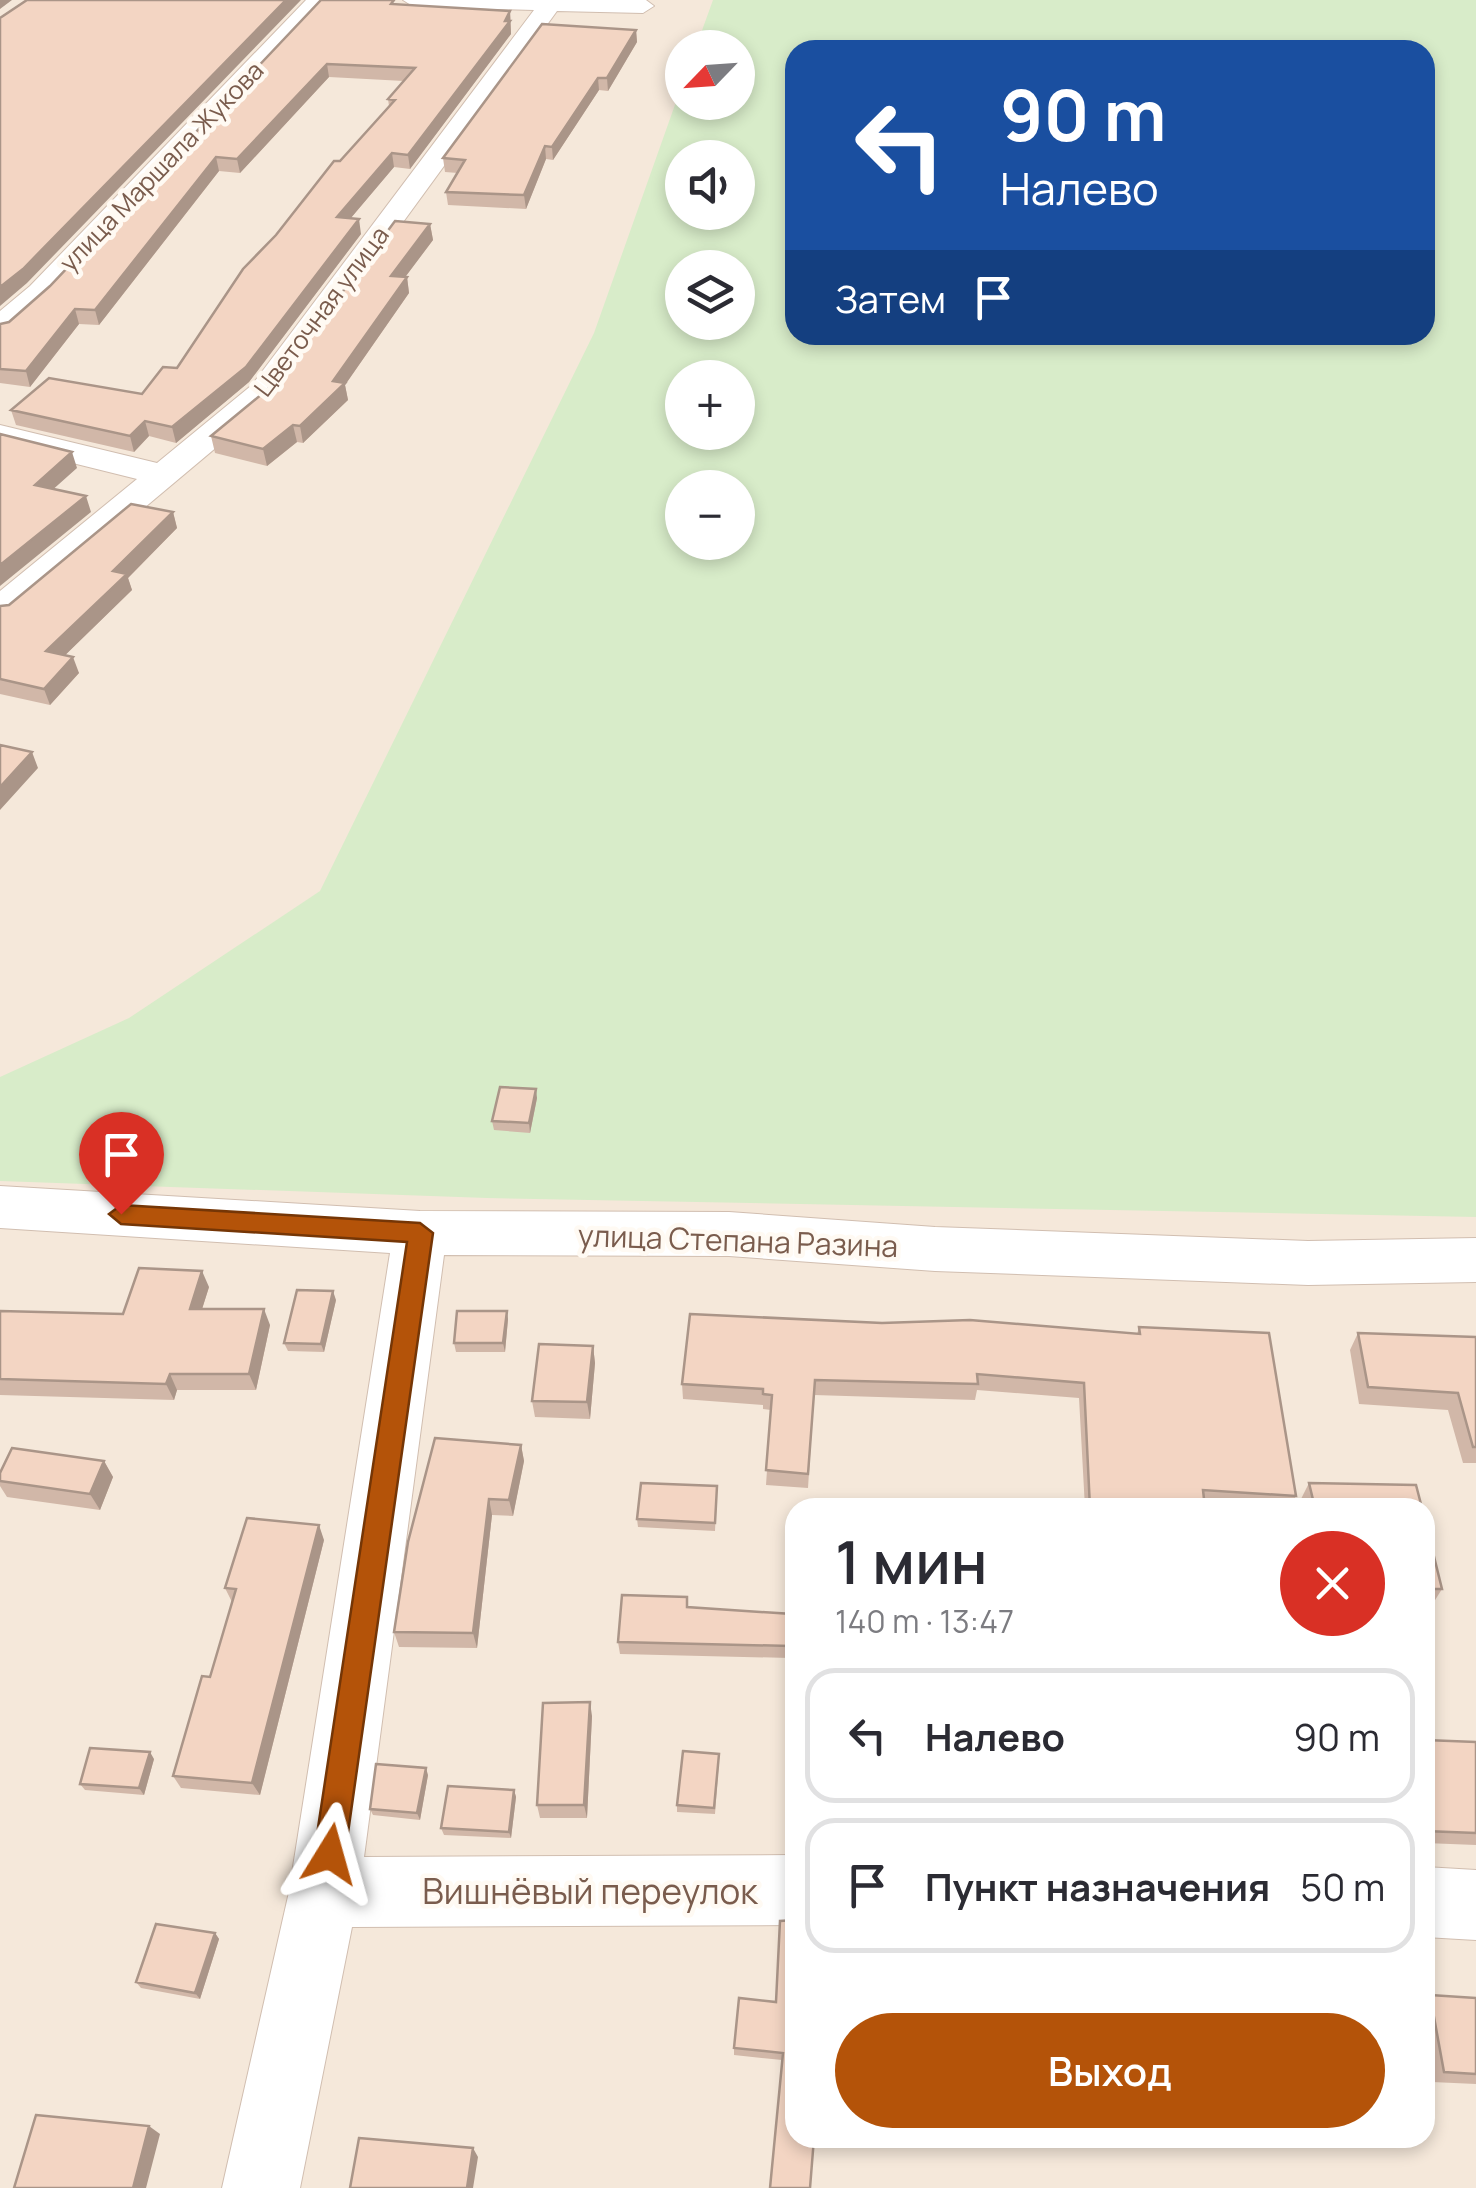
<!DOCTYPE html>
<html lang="ru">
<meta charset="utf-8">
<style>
:root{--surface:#fff;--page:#f7f7f7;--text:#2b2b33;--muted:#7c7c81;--line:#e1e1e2;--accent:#b45309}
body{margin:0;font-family:Manrope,sans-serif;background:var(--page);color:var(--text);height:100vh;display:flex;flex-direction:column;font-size:38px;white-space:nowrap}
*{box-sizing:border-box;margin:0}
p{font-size:32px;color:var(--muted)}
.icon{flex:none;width:55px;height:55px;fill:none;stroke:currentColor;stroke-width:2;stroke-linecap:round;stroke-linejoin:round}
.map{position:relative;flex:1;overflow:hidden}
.side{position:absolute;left:785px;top:1498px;width:650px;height:650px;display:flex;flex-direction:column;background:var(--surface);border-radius:30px;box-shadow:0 5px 15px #0003}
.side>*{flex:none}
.top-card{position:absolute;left:785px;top:40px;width:650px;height:305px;border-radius:30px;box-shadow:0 5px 15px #0003;background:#1a4fa0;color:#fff;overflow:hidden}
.needle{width:65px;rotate:245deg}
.fabs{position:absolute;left:665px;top:30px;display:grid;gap:20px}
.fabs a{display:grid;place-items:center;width:90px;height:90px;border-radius:50%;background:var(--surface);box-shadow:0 5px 15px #0003;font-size:50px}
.pin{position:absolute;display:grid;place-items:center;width:85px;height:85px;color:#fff;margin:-102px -42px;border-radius:50% 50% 50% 0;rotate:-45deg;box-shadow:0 0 10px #0007}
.pin .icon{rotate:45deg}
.me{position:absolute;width:110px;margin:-55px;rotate:8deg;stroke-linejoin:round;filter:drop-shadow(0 0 8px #0008)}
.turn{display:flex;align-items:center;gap:35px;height:210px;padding:0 50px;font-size:45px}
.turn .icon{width:130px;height:130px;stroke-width:2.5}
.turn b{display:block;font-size:70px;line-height:85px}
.then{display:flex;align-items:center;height:95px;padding:0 50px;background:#0003;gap:20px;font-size:38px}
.round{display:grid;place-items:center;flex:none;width:105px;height:105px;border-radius:52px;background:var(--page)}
.overview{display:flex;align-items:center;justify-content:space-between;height:170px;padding:0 50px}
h1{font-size:60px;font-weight:600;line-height:75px}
.action{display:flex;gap:20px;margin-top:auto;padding:20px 50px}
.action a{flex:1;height:115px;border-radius:60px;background:var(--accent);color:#fff;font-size:40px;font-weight:600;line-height:115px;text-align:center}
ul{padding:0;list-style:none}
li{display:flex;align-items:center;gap:30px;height:135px;margin:0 20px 15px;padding:0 30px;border:5px solid var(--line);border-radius:30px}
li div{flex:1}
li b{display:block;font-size:38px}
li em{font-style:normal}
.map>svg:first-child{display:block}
.residential{fill:#f5e8da;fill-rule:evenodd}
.green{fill:#d8ecc9;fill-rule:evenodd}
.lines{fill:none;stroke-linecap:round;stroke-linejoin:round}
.minor-casing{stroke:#d1beb0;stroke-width:2}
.minor{fill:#fff;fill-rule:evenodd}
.wall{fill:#d1b7a8}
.shaded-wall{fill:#aa9588}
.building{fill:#f3d5c3;stroke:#aa9588;stroke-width:2.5}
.route{fill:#b45309;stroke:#753606;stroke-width:2.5}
.labels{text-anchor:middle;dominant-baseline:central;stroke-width:9;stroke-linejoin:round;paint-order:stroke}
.far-street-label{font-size:25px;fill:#7a5c4d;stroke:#fffaf3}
.street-label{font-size:30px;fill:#7a5c4d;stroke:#fffaf3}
.near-street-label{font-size:35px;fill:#7a5c4d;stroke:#fffaf3}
</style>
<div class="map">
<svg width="1476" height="2188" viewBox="0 0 1476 2188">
<rect width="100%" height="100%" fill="#fdf6ec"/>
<path class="residential" d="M0,0H1476V2188H0ZM682,48H738V102H682ZM795,50H1425V335H795ZM682,158H738V212H682ZM682,268H738V322H682ZM682,378H738V432H682ZM682,488H738V542H682ZM795,1508H1425V2138H795Z"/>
<path class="green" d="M713,0H1476V1217L487,1198L0,1181V1077L129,1018L320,891L594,333L682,85V102H738V48L696,47ZM795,50H1425V335H795ZM682,158H738V212H682ZM682,268H738V322H682ZM682,378H738V432H682ZM682,488H738V542H682Z"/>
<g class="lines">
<g class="minor-casing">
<path id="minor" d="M306,0H330L52,298L11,334L0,336V311L30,286Z
M403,0H646L654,6L643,13L557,11L274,399L13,618L0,621V591L137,479L0,445V425L157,463L252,385L534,10L414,7Z
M0,1186L420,1211L729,1212L935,1227L1308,1241L1476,1238V1282L1308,1285L935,1271L729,1256L444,1255L364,1857L795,1855V1925L352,1927L300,2188H222L289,1892L390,1253L0,1228Z
M1425,1867L1476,1870V1940L1425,1937Z"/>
</g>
<use href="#minor" class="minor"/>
</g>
<path class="wall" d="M401,5L510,11L511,34L410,169L394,167L350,219L361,234L249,382L176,443L149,436L134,452L16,425L11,410L142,394L177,368L276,235L389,106L388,99L404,81L329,77L240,173L219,171L99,325L79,324L30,387L0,383V324L9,322Z
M636,30L637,42L608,91L599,90L553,160L546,159L526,209L448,205L446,192L458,173L445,172L443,158Z
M430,224L433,240L405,277H407L409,293L345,385L348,400L303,443L297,442L267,466L215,453L211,436L274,384Z
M173,512L177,528L128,578L132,590L65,655L79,673L50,705L0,694V606L9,605Z
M537,1098L530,1133L494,1130L492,1121Z
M209,1287L202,1309L270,1325L256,1390H177L174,1400L0,1395V1311L123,1314Z
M336,1300L324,1352L288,1351L284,1343Z
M508,1319L505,1352H456L454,1343Z
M882,1323L1137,1334L1139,1327L1296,1496L1290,1508H1246L1205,1505V1508H1085L1079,1398L977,1390L975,1400L814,1395L808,1488L766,1485L771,1410L763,1409V1405L683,1399L682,1384Z
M1358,1333L1476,1337V1463H1463L1448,1410L1359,1404L1350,1350Z
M593,1346L595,1363L590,1419L535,1417L532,1401Z
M521,1445L524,1461L513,1516L492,1515L477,1648L399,1647L394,1632Z
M104,1461L113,1477L100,1510L7,1497L0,1486V1473Z
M1309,1483L1422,1508H1303L1301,1499Z
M717,1486L715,1531L638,1527L637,1519Z
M1425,1520L1442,1589L1432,1605L1425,1604Z
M324,1540L260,1795L181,1788L173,1776L210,1677L232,1602L225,1588Z
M687,1597L688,1607L792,1614L790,1658L620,1654L618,1642Z
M592,1716L587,1818H540L537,1805Z
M1425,1740L1476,1742V1845L1425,1843Z
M154,1759L144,1795L85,1790L80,1784Z
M719,1761L715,1814L677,1812V1805Z
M428,1775L420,1820L373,1815L370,1809Z
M514,1790L516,1797L511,1838L444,1835L441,1828Z
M780,1921L782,2060L734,2055V2048L776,2001Z
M215,1933L219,1939L200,1999L141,1988L136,1982Z
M1430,1995L1476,1998V2084L1432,2082L1425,2044V1999Z"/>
<path class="shaded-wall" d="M0,0H12L0,9Z
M286,0H301L27,283L0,306V287Z
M510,11L511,34L410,169L408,155L505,21Z
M636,30L637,42L608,91L607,78Z
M327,64L329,77L240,173L237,159Z
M598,78L599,90L553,160L552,147Z
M545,146L546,159L526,209L524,195Z
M392,153L394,167L339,232L337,217Z
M216,157L219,171L99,325L95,310Z
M359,219L361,234L249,382L176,443L172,427Z
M430,224L433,240L394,292L391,276Z
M407,277L409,293L345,385L348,400L303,443L300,426Z
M75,309L79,324L30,387L26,371Z
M145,421L149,436L134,452L130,436Z
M293,425L297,442L267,466L263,449Z
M72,452L77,468L40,501L35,485Z
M86,496L91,512L0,586V565Z
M173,512L177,528L128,578L132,590L52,668L46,651L113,571Z
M73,657L79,673L50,705L44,689Z
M32,752L38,768L0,810V787Z
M536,1089L537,1098L530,1133L529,1123Z
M202,1271L209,1287L197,1325L190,1309Z
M333,1291L336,1300L324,1352L321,1344Z
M264,1309L270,1325L256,1390L249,1374Z
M507,1311L508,1319L505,1352L503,1343Z
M593,1346L595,1363L590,1419L587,1402Z
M170,1374L177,1390L174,1400L166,1384Z
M521,1445L524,1461L513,1516L509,1500Z
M104,1461L113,1477L100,1510L90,1494Z
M489,1499L492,1515L477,1648L473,1633Z
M319,1525L324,1540L260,1795L252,1783Z
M590,1702L592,1716L587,1818L584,1805Z
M150,1752L154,1759L144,1795L139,1788Z
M426,1768L428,1775L420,1820L417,1813Z
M514,1790L516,1797L511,1838L509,1832Z
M215,1933L219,1939L200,1999L195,1993Z
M149,2126L160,2134L146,2188H133Z
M473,2148L478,2157L473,2188H467Z"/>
<path class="building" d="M27,0H286L23,269L0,287V18Z
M321,0H394L391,4L510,11L505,21H510L408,155L392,153L337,217L359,219L246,367L172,427L145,421L130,436L11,410L49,378L142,394L163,367L177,368L243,269L276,235L334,161H340L395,100L388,99L415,68L327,64L237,159L216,157L95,310L75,309L26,371L0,369V324L9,322L50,286Z
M542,24L636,30L607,78H598L552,147L545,146L524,195L446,192L465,160L443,158Z
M395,221L430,224L391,276L407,277L333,381L345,383L300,426L293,425L263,449L211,436L274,384Z
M0,434L72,452L35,485L86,496L0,565Z
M131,504L173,512L113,571L127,574L46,651L73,657L44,689L0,679V606L9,605Z
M0,745L32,752L0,787Z
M500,1087L536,1089L529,1123L492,1121Z
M139,1268L202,1271L190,1309H264L249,1374H170L166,1384L0,1379V1311L123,1314Z
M297,1290L333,1291L321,1344L284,1343Z
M457,1311H507L503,1343H454Z
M690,1314L882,1323L970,1320L1140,1334L1139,1327L1269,1333L1296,1496L1203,1490L1205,1508H1090L1084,1383L977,1374L978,1384L815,1380L808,1474L766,1470L772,1395L763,1394V1389L682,1384Z
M1358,1333L1476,1337V1447H1473L1458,1393L1368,1387Z
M539,1344L593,1346L587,1402L532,1401Z
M435,1438L521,1445L509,1500L489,1499L473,1633L394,1632L408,1542Z
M12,1448L104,1461L90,1494L0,1481V1473Z
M641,1483L717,1486L715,1523L637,1519Z
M1309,1483L1416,1485L1422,1508H1315Z
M247,1518L319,1525L252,1783L173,1776L202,1676L210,1677L236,1589L225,1588Z
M1425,1520L1442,1589H1425Z
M622,1595L687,1597V1607L792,1614L790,1646L618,1642Z
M590,1702L584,1805H537L543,1703Z
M1425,1740L1476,1742V1833L1425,1831Z
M90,1748L150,1752L139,1788L80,1784Z
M683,1751L719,1754L714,1808L677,1805Z
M376,1764L426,1768L417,1813L370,1809Z
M448,1786L514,1790L509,1832L441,1828Z
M795,1920V2138H814L810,2188H770L783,2053L734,2048L739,1998L776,2002L780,1921Z
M156,1924L215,1933L195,1993L136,1982Z
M1430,1995L1476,1998V2074L1444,2072Z
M36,2115L149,2126L133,2188H14Z
M359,2138L473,2148L467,2188H350Z"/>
<path class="route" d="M121,1205L420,1223L433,1233L345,1854L341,1865L330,1869L319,1865L314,1854L407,1242L121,1224L109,1214Z"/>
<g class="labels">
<g class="far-street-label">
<text transform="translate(161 166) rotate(-46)">улица Маршала Жукова</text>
<text transform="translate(321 311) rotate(-53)">Цветочная улица</text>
</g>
<g class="street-label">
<text transform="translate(738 1240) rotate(2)">улица Степана Разина</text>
</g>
<g class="near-street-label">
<text x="590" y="1891">Вишнёвый переулок</text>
</g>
</g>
</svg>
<div class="fabs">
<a><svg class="needle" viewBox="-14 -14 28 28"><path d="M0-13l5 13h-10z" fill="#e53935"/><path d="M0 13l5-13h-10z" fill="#7c7c81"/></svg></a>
<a><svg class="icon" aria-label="sound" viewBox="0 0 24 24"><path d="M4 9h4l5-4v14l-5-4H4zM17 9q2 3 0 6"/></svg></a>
<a><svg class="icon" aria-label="layers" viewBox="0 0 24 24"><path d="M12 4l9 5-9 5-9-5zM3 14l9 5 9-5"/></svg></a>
<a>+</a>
<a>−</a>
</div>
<div class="pin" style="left:121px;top:1214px;background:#d93025"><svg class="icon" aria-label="arrive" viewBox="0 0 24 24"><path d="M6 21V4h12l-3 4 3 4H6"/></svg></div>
<svg class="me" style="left:330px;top:1854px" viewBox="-20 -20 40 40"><path d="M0-17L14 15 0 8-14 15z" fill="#b45309" stroke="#fff" stroke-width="4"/></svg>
<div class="top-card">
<div class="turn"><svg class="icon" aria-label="left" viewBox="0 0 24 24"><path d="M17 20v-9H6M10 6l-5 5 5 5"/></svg><div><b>90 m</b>Налево</div></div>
<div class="then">Затем<svg class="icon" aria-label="arrive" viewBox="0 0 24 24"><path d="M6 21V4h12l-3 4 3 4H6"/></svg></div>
</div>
<section class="side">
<div class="overview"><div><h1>1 мин</h1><p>140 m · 13:47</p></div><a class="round" style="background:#d93025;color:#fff"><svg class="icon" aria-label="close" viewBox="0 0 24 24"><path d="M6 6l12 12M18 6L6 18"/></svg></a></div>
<ul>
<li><svg class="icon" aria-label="left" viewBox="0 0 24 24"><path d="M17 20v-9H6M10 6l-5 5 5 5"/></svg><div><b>Налево</b></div><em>90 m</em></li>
<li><svg class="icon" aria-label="arrive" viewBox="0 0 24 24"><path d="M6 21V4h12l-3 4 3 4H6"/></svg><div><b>Пункт назначения</b></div><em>50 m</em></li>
</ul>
<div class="action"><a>Выход</a></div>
</section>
</div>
